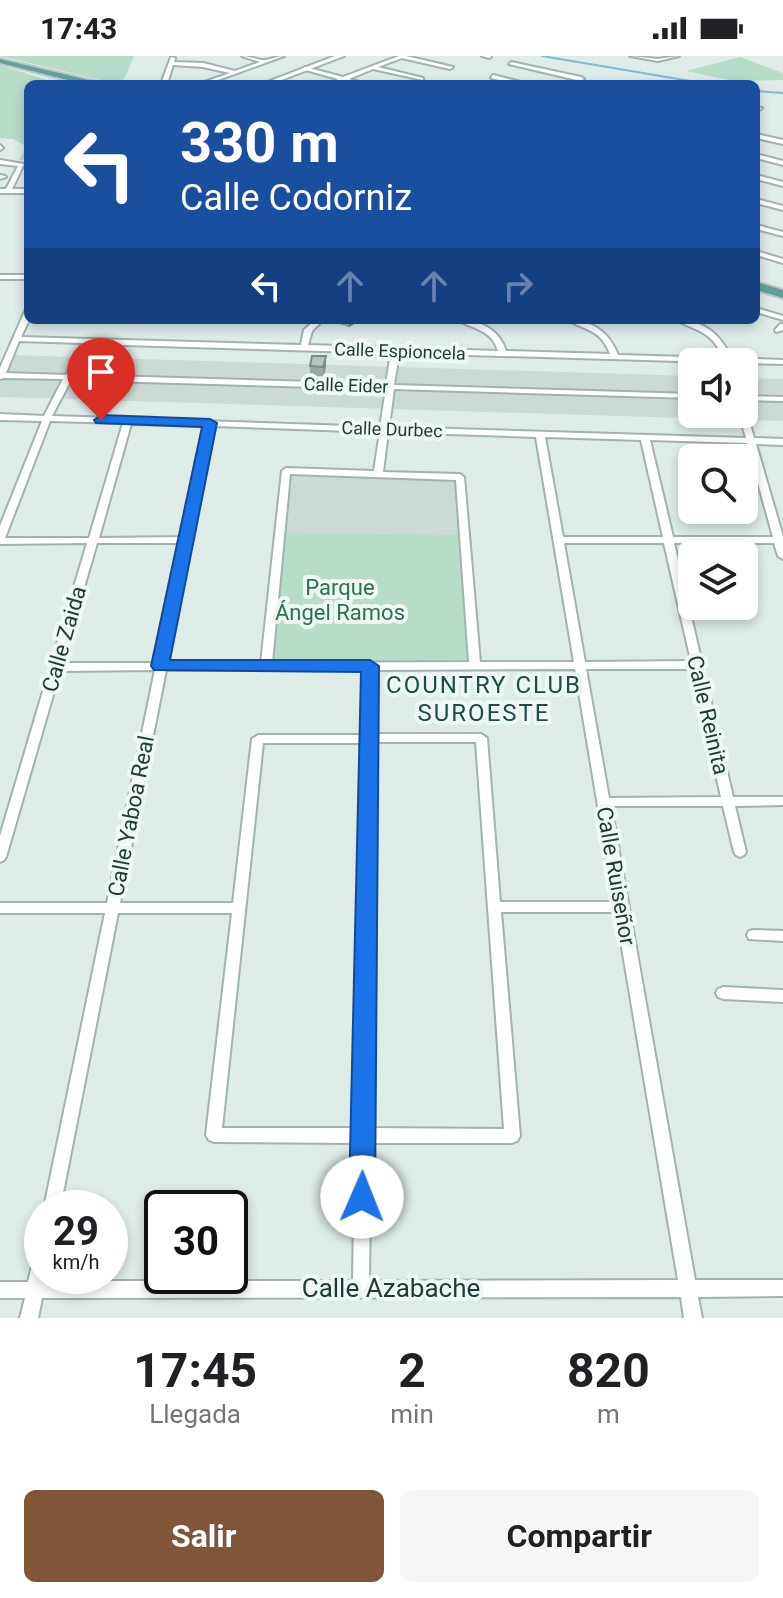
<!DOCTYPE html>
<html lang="es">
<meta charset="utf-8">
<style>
:root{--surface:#fff;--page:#f6f6f6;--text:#202124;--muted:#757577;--accent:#815537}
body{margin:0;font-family:Roboto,sans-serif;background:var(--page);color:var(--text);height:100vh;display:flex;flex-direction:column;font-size:30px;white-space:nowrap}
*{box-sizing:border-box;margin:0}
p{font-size:26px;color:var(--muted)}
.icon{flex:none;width:44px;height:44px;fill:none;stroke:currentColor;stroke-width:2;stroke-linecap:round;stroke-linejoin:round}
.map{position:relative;height:1262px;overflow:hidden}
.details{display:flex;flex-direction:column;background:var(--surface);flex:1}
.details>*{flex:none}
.hud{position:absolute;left:24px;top:24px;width:736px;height:244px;border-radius:12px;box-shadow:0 4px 12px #0003;background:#1a4fa0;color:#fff;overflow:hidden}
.fabs{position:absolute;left:678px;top:292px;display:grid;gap:16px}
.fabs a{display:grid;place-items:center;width:80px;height:80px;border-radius:12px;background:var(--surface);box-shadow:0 4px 12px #0003;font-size:40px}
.speed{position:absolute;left:24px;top:1134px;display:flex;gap:16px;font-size:40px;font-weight:700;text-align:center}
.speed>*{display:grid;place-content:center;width:104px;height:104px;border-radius:50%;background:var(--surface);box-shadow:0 4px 12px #0003;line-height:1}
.speed small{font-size:20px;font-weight:400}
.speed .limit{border:4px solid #111;border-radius:12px;background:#fff;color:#111}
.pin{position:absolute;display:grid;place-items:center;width:68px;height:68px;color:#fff;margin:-82px -34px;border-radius:50% 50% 50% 0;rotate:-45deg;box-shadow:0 0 8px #0007}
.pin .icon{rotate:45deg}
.me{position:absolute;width:88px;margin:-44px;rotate:1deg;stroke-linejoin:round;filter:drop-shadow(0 0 6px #0008)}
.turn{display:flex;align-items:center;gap:28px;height:168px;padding:0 24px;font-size:36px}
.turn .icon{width:104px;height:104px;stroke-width:2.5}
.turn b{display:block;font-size:56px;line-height:68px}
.lanes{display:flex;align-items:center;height:76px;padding:0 24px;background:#0003;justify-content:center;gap:40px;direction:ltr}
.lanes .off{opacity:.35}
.eta{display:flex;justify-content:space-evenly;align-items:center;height:136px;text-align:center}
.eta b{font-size:48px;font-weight:700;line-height:56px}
.cta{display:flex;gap:16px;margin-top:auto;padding:16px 24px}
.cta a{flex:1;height:92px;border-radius:12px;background:var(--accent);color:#fff;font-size:32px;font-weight:700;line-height:92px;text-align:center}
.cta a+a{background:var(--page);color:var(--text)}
.status{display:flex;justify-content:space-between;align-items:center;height:56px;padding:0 40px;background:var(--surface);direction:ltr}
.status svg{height:22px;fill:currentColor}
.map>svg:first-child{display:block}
.built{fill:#ccdad6}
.green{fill:#b6ddc7}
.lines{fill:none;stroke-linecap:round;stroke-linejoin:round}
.stream{stroke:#83bad3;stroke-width:2}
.minor-casing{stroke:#a1b3af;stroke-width:4}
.tertiary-casing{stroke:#a1b3af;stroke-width:4}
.primary-casing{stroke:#c0c8c7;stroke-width:4}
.minor{fill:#fff;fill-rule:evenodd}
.tertiary{fill:#fff;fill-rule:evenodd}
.primary{fill:#61a29c;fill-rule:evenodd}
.wall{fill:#9ba9a6}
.shaded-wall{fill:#7e8a87}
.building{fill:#b4c5c1;stroke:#7e8a87;stroke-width:2}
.route{fill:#1a73e8;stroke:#114b97;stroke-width:2}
.labels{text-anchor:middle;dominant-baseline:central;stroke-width:8;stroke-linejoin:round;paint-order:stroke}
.far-street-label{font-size:18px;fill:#1f3b38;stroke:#eff7f4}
.park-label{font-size:22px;fill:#287351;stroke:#eff7f4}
.street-label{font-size:22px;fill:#1f3b38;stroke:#eff7f4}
.neighbourhood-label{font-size:24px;letter-spacing:2px;fill:#1a4e49;stroke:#eff7f4}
.near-street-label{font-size:26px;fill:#1f3b38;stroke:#eff7f4}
</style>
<div class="status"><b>17:43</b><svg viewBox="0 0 49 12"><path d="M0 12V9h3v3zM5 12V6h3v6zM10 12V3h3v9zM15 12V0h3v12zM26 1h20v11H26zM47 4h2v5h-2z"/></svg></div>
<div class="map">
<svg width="783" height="1262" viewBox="0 0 783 1262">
<rect width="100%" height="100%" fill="#deebe7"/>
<path class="built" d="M9,299L692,320V358H744V322L783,323V365L0,341V320Z
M286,415L460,421L465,479L280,476Z"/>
<path class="green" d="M0,0H134L125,21L118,28Z
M740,1L783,17V24L734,25L686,15Z
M0,9L59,28H28V104H19L26,90L13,83L0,82Z
M280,476L465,479L475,609L266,610Z"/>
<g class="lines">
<path class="stream" d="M542,0L708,28
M756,35L783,37"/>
<g class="minor-casing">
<path id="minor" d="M242,0C250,0 259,5 266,4C273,3 277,0 284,0L207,28H199L230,17L203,11L173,9L167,28H161L171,1L175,2L174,6L203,7L235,15L260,6Z
M399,0H406L453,11L450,13L402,2L378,11L423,22V24L373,13L349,23L366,28L344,25L335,28H327L338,23L302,13L305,11L343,21Z
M482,0H491V1L489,2Z
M630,0L658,3L679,0L658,5Z
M511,6L581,21L584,23L581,25L509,8Z
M493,19L525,27L526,28H516L491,22Z
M757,51L762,52L756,56V52Z
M756,78L783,84V88L756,82Z
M0,89L3,92L0,94Z
M756,98L783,105V109L756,102Z
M0,104L24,108L12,133H28V137H0V133H6L18,110L0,108Z
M0,119L5,120L6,121L0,123Z
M756,119L783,126V130L756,123Z
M756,143L783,150V154L756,147Z
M756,169L783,176V180L756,173Z
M756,195L783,203V207L756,199Z
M0,219H28V223H0Z
M756,252L783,260V264L756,256Z
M25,255H28L29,264L21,281L301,289L304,274L315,264H323L312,275L308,289L498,295C492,274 474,273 457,264C480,264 499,273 506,295L610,298C601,274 588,275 567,264C592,264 609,276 618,299L723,302C712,275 699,276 676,264C703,264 721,278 731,302L783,304V308L399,297L394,329L692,338V342L394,333L389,371L746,382L739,358H744V356L747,358L754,382L783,383V389L756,388L783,481V503L778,500L774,487H674L733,741H783V749L735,750L746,796L744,799L740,801L736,799L734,796L723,750H611L695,1224H783V1240L698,1241L702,1262H684L681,1241L42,1242L38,1262H20L25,1242H0V1226H28L36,1193L42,1191V1220H46L45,1225H353L355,1087L214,1086L209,1084L206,1079L232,857H118L60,1152H44L105,857H0V847H107L155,614L60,615L6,801L4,804L0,806V780L87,487L0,488V470L42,365L0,364V358L44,360L63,323L4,322L0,323V312ZM19,285L82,287L66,319L6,317ZM90,288L391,297L386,328L73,319ZM71,324L386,333L380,371L52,360ZM50,365L123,367L89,482H5ZM131,368L205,370L182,481L99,482ZM214,370L380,376L374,415L286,412L282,415L261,607H167ZM388,376L536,381L574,606H480L464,421L460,418L383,416ZM545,381L641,384L663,481H563ZM650,384L747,387L773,481H673ZM290,418L456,424L469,606L272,607ZM97,487H181L156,607H62ZM564,487H664L691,605L585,606ZM575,613L614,846H500L487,682L481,678H375V614ZM586,613H692L721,741L609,742ZM166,614H365L363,679H258L252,683L233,847H120ZM375,686H476L504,1073L371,1072ZM263,687H363L356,1072H222ZM501,856H616L678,1224L369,1225L371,1087H512L517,1085L520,1080Z
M780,268H783V274L776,276L775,274Z
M744,340L783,341V345L744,344Z
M754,874L783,875V885L749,883L747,879L749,875Z
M723,931L783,934V946L723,943L718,941L716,937L718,933Z"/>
</g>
<g class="tertiary-casing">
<path id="tertiary" d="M335,0H344L271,28H262Z"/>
</g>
<g class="primary-casing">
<path id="primary" d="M0,3L97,26L98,28H84L0,7Z
M756,226L783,234V242L756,234Z"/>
</g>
<use href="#minor" class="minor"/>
<use href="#tertiary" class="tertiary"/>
<use href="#primary" class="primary"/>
</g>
<path class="wall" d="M333,264H361L349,271L333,266Z
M326,300V310L324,320H310V310Z"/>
<path class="shaded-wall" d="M349,264H361L349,271Z
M326,300V310L324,320L323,311Z"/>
<path class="building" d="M312,300H326L323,311L310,310Z"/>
<path class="route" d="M101,359L210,363L217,367L170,604H370L379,610L375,1141L372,1150L362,1154L353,1150L349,1141L361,616L154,614L151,610L202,371L96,367L94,364Z"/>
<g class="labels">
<g class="far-street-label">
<text transform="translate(400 295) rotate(2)">Calle Espioncela</text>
<text transform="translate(346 329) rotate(2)">Calle Eider</text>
<text transform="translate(392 373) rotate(2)">Calle Durbec</text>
</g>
<g class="park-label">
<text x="340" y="531">Parque<tspan x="340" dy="25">Ángel Ramos</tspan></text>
</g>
<g class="street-label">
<text transform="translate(64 583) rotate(-74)">Calle Zaida</text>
<text transform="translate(708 659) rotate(77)">Calle Reinita</text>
<text transform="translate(131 760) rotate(-79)">Calle Yaboa Real</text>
<text transform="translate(616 820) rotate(80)">Calle Ruiseñor</text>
</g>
<g class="neighbourhood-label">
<text x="484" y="629">COUNTRY CLUB<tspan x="484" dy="28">SUROESTE</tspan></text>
</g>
<g class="near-street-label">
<text x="391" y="1232">Calle Azabache</text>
</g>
</g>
</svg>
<div class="fabs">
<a><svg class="icon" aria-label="sound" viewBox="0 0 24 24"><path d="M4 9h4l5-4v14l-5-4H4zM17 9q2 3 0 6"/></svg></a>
<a><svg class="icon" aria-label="search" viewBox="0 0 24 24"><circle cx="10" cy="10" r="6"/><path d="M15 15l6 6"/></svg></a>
<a><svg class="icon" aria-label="layers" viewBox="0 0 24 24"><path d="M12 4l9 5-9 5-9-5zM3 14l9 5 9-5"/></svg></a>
</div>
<div class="speed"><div>29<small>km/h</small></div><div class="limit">30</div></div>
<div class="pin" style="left:101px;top:364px;background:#d93025"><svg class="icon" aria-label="arrive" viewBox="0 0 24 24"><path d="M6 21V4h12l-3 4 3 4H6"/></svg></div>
<svg class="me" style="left:362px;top:1141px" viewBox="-20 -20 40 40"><circle r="19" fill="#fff"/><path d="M0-13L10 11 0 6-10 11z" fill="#1a73e8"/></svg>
<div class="hud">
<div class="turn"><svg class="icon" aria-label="left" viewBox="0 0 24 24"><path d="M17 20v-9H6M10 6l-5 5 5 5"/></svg><div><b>330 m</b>Calle Codorniz</div></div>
<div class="lanes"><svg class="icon" aria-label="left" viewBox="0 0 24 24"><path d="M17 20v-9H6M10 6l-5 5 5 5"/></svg><svg class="icon off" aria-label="ahead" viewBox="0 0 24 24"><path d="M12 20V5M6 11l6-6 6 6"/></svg><svg class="icon off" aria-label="ahead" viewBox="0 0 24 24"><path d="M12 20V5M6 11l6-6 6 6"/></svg><svg class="icon off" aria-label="right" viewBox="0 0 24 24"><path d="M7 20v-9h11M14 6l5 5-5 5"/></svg></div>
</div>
</div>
<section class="details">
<div class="eta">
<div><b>17:45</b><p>Llegada</p></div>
<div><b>2</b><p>min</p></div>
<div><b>820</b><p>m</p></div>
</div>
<div class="cta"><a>Salir</a><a>Compartir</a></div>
</section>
